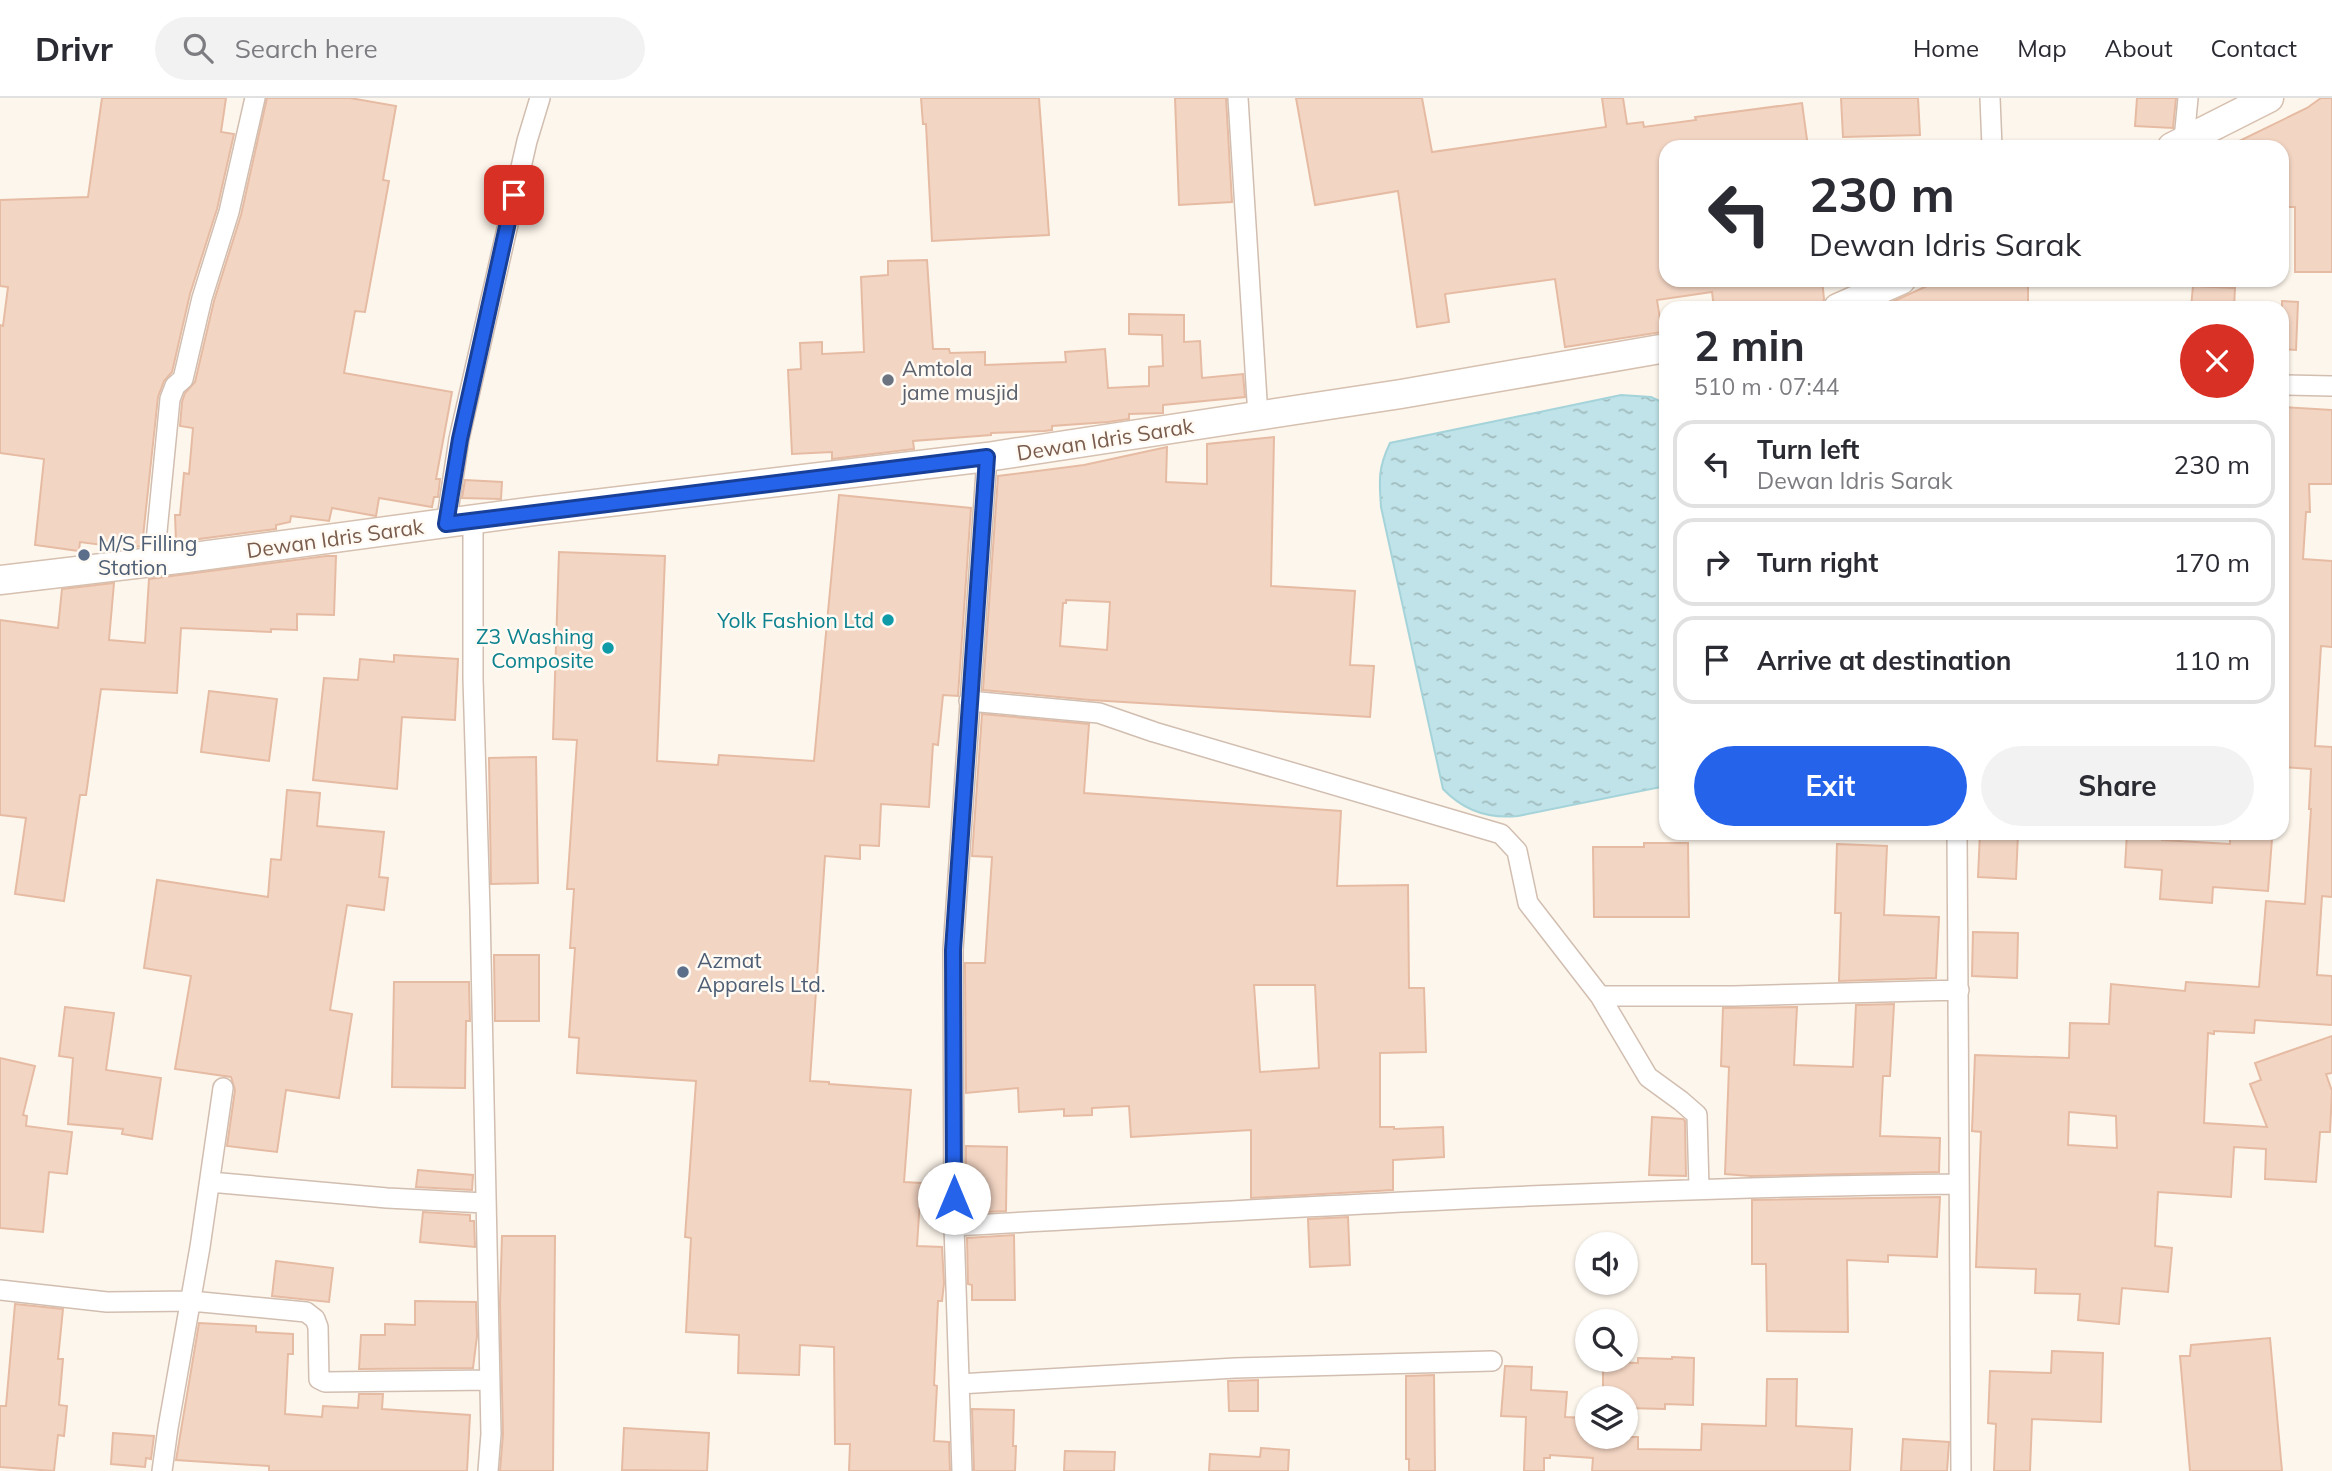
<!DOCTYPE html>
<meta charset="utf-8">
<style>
:root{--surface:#fff;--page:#f2f2f3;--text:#2b2b33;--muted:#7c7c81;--line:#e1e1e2;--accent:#2563eb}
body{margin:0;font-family:Mulish,sans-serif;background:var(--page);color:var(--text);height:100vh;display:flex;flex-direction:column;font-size:26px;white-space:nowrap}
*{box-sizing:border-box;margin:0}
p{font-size:23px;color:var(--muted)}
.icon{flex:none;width:38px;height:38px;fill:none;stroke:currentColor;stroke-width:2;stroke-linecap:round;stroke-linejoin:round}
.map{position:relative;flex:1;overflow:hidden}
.drawer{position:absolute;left:1659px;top:203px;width:630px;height:539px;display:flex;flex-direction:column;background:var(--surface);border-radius:21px;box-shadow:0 2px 5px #0004}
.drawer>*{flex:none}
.top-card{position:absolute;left:1659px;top:42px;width:630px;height:147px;border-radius:21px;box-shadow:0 2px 5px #0004;background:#fff;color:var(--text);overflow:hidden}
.controls{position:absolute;left:1575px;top:1134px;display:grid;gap:14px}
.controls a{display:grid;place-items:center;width:63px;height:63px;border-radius:50%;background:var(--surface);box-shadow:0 2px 5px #0004;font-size:35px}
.pin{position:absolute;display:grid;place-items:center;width:60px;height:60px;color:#fff;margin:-30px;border-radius:14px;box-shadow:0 4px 10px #0006}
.me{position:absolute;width:77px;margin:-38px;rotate:0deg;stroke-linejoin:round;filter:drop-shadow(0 0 5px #0008)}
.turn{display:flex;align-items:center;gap:24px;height:147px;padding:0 35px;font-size:32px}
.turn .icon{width:91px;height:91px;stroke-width:2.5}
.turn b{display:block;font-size:49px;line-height:60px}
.round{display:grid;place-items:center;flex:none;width:74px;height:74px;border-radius:37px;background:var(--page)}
.summary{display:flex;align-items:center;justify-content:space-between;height:119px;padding:0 35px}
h1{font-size:42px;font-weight:700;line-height:52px}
.action{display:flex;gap:14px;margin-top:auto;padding:14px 35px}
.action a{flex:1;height:80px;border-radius:42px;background:var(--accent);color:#fff;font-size:28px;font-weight:700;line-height:80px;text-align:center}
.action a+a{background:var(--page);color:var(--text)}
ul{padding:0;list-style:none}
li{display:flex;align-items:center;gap:21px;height:88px;margin:0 14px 10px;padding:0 21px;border:4px solid var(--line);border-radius:21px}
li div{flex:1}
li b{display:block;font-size:26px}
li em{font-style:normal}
header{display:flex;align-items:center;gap:42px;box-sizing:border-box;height:98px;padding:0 35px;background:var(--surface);border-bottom:2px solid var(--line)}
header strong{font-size:33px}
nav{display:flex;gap:38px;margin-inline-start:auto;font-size:24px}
.search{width:490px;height:63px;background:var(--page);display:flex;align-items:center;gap:18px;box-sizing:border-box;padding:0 24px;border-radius:38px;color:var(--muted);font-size:26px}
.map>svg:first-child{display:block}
.water{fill:url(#water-ripples);stroke:#a5d3da;stroke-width:2}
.building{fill:#f3d5c3;stroke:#e6bba3;stroke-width:2;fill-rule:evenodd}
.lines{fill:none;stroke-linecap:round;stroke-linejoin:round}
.minor-casing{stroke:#d1beb0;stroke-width:22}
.secondary-casing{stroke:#d6c0b0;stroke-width:31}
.minor{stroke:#fff;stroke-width:19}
.secondary{stroke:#fff;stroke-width:28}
.route-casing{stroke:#184099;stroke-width:18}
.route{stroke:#2563eb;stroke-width:12}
.worship-dot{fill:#6b7280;stroke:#fffaf3;stroke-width:2.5}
.service-dot{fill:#5c6f8a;stroke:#fffaf3;stroke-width:2.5}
.culture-dot{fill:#0f9aa8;stroke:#fffaf3;stroke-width:2.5}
.labels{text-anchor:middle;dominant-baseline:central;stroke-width:5;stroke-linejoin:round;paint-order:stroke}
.worship-label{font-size:21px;fill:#5b616d;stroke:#fffaf3;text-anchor:start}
.street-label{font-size:21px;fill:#7a5c4d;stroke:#fffaf3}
.service-label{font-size:21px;fill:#4e5e75;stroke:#fffaf3;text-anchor:start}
.culture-label{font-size:21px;fill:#0d838f;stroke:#fffaf3;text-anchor:end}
</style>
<header>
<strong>Drivr</strong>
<div class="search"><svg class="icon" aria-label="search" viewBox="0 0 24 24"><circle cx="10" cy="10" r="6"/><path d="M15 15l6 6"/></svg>Search here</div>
<nav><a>Home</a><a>Map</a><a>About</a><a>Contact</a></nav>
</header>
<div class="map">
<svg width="2332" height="1373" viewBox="0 0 2332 1373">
<defs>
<pattern id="water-ripples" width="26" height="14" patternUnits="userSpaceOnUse" patternTransform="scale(1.75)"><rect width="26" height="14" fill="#bfe3e8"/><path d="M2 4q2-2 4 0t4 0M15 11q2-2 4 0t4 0" fill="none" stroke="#a0bbbe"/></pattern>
</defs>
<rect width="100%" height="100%" fill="#fdf6ec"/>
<path class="water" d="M1621,297L1651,299L1666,306V688L1518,718C1489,721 1463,712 1443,691L1381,409C1379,382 1378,370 1390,345Z"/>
<path class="building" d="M102,0H226L221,34L234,36L217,111L190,196L172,274L164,283L158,299L142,448L126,450L80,444L79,453L35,447L44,361L0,355V227L3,228L8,189L0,188V102L88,99Z
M267,0H350L396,8L383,82L389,83L365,214L355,213L344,275L452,294L436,381H440L438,399H434L432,409L379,400L376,418L332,410L329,423L291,418L290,424L276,427V431L176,444L175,417H180L184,375L189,376L193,330L180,328L182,304L185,295L195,284L214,203L241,117Z
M921,0H1039L1049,137L932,143L926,26H923Z
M1175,0H1226L1232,104L1179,107Z
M1296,0H1422L1432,54L1606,29L1602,0H1623L1627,26L1643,24L1644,29L1696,22L1695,19L1802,5L1808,49H1666V182H1822L1824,201L1822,207L1792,210H1714L1712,194L1657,202L1662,234L1565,249L1555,181L1445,196L1449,224L1417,229L1398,93L1315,107Z
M1841,0H1918L1920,37L1843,39Z
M2137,0H2176L2173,30L2135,28Z
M2321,0H2332V174H2295V109H2282V49H2227L2307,10Z
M927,162L933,251H949L950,255L985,254V267L1066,264L1065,254L1105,251L1108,290L1149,288V269L1163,268L1162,237L1129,236V216L1184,217V244L1200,243L1202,280L1243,276L1245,299L1163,307V315L1129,316V321L1108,324L1052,328V332L1044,333L991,335V337L913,343L914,351L832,361V354L792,356L788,272L801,271L800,245L822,244V256L864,254L861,179L888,177V163Z
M1940,182H2028V210H1879Z
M2193,188L2235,190L2234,210H2191Z
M2282,203L2298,204L2296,252L2282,251Z
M2282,309L2332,312V386H2309L2310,414H2306L2303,461L2332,463V549L2321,548L2315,648L2332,649V799L2322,798L2317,877L2332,878V927L2255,922L2254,935L2214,933V936L2208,935L2204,1025L2267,1029L2250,986L2261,982L2255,965L2332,938V975L2326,976L2332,993L2330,1034H2320L2316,1084L2265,1081L2266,1051L2234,1049L2231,1099L2158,1094L2155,1148L2172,1150L2168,1194L2122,1190L2119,1226L2078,1222L2080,1196L2035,1195L2036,1171L1976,1169L1981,1034L1972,1033L1975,957L2069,960L2070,925L2109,926L2111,886L2185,893L2186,884L2259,889L2266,803L2305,806L2311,711H2309L2311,671L2282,669ZM2069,1014L2116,1018L2117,1050L2068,1047Z
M1274,339L1271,488L1355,493L1350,567L1374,568L1370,619L1090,602L983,592L998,378L1084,367L1167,349L1166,384L1207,386V346ZM1066,502L1110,504L1107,552L1060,548L1063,505H1066Z
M465,382L502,384L501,401L462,400Z
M839,397L971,410L958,598L943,597L938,647L933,646L929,709L881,706L879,748L860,747V761L825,758L810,983L829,984V986L911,992L904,1084L921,1085L917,1148L942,1149L944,1185L942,1203H938L934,1287L937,1288L934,1343L949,1344L950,1373H849L850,1346H835L834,1249L800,1247L799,1277L738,1275L739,1237L686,1234L691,1140L685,1139L696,983L577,975L579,940L569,939L575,850H570L574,791H567L577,642L553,641L559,454L665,458L657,663L718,667L719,657L814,663Z
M326,458H336L334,517L297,516V532L271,531V534L181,530L177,595L101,591L86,697H80L64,803L15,796L26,720L0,717V522L58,530L62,491L114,485L109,542L145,545L149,481Z
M394,557L458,561L455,622L402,619L397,691L313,682L324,580L358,582L360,561L394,564Z
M209,593L277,601L269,663L201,654Z
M982,616L1089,626L1084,695L1341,713L1337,788L1408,787L1409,890H1424L1426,954L1380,955V1029H1394V1031L1443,1029L1444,1059L1393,1062V1092L1251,1100V1032L1131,1039L1129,1008L1092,1010V1017L1064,1018V1011L1019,1014L1018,990L966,995L965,865H985L992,759L972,758ZM1254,887H1315L1319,970L1260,974Z
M536,659L538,785L491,786L489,660Z
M287,692L320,695L317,728L384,734L379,779L388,780L384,812L347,807L330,912L352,916L339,1000L286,992L277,1054L227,1048L235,992L231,979L175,971L191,878L144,870L157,782L268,799L271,761L281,762Z
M1980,735H2018L2016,781L1978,779Z
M2127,735H2162V742L2230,746V738L2272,741L2268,793L2213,789L2212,805L2160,801L2162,772L2125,769Z
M1644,745H1688L1689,819H1594L1593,749H1644Z
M1837,746L1887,748L1884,817L1939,819L1936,880L1839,883L1841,815H1835Z
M1973,834L2018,835L2017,880L1972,878Z
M494,857H539V923H495Z
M394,884H469L470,923H466L465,990L392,989Z
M1894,906L1890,978H1883L1880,1038L1940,1040L1939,1074L1751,1078L1725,1076L1729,969L1721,968L1723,910L1797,909L1794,967L1853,969L1856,907Z
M65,909L114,915L106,972L161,980L152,1041L122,1036L123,1031L68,1026L73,960L59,958Z
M0,960L35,968L23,1017L27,1018L26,1028L72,1034L67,1076L49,1074L43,1134L0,1130Z
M1652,1019L1683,1021L1685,1023L1686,1078L1649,1077Z
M966,1048L1007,1049L1006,1113L966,1115Z
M418,1072L473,1077L472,1092L416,1089Z
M1940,1099L1937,1159L1888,1157V1164L1847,1162L1848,1234L1767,1233L1766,1166H1752V1102Z
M423,1114L470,1117V1123H474L475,1149L420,1144Z
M1348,1119L1350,1167L1310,1169L1308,1121Z
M1014,1137L1015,1202H972V1187L968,1186L967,1140Z
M502,1138H555L553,1373H500L503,1336L500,1205Z
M276,1163L333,1170L329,1204L272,1198Z
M415,1203L476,1204L477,1238L473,1270L359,1271L361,1237H385V1226L415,1227Z
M15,1206L63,1211L58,1261H63L59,1307L67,1308L64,1338L58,1337L54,1373L0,1369V1308H6Z
M199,1225L256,1228V1234L293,1236V1256H288L285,1316L322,1319L323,1308L358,1310L359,1296H383L382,1311L470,1317L467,1373H269V1368L176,1362Z
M2270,1240L2282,1373H2190L2180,1258H2190L2191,1247Z
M2052,1253L2103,1255L2101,1324L2032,1321L2030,1373H1994L1996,1326L1988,1325L1990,1273L2051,1275Z
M1672,1259L1694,1260L1693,1307L1665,1306V1311L1626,1310V1300H1603V1264L1638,1265V1260L1672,1261Z
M1505,1268L1532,1269L1531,1292L1567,1294L1565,1319L1587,1320V1339H1638V1351L1701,1352L1702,1326L1766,1328L1767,1281H1797L1796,1328L1852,1331L1850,1373H1592L1593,1360L1550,1357V1360H1544V1373H1524L1526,1319L1501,1318Z
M1434,1277L1435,1373H1409V1361H1406V1278Z
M1258,1282V1313H1229L1228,1283Z
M972,1311L1014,1312L1013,1348H1016L1015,1373H974Z
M624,1330L709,1335L707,1373L622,1372Z
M113,1335L154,1338L151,1361L146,1360L145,1369L111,1366Z
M1903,1341L1949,1344L1947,1373H1901Z
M1261,1350L1289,1352L1288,1373H1209L1210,1356L1260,1359Z
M1065,1353L1115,1354L1114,1373H1064Z"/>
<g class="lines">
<g class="minor-casing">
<path id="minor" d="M1238,0L1258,318
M1990,0L1992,49
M2184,42L2188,0
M2282,287L2332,288
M473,422V581L480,812L491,1336L488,1373
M446,426L459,341L527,43L540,0
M154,464L170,301L175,288L183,281L202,200L229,114L255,0
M969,603L1099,615L1154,634L1501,736L1517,753L1528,805L1600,898L1648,979L1681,1003L1697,1017L1699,1090
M1957,735L1961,1373
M1600,898H1734L1959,892
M210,1084L387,1100L485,1105
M954,1128C1289,1110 1623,1089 1959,1086
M0,1192L107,1204L191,1203L306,1214L315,1221L318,1229L319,1281L325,1284L490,1282
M959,1286L1235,1270L1492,1263
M162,1373L168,1330L200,1149L223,990
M962,1373L954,1128L953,852L987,359"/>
</g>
<g class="secondary-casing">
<path id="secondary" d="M2172,49L2269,0
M1838,210L1901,182
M0,482L186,460L535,413L987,359L1401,296L1666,250"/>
</g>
<use href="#minor" class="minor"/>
<use href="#secondary" class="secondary"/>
</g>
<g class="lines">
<g class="route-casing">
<path id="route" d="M514,97L460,341L446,426L987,359L953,852L954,1100"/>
</g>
<use href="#route" class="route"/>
</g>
<circle class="worship-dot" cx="888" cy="282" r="7"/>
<g class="service-dot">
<circle cx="84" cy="457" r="7"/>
<circle cx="683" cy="874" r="7"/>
</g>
<g class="culture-dot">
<circle cx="888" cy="522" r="7"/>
<circle cx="608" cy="550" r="7"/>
</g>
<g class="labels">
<g class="worship-label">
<text x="902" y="270">Amtola<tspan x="902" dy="24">jame musjid</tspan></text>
</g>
<g class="street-label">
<text transform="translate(1105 341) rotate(-9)">Dewan Idris Sarak</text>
<text transform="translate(335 440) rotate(-8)">Dewan Idris Sarak</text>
</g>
<g class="service-label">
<text x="98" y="445">M/S Filling<tspan x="98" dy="24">Station</tspan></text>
<text x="697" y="862">Azmat<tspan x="697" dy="24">Apparels Ltd.</tspan></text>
</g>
<g class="culture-label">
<text x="874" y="522">Yolk Fashion Ltd</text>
<text x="594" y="538">Z3 Washing<tspan x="594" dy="24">Composite</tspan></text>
</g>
</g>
</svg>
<div class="controls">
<a><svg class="icon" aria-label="sound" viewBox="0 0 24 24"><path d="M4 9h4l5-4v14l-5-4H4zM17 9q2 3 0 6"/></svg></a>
<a><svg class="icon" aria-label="search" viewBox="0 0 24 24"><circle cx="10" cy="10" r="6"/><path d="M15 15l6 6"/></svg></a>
<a><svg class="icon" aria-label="layers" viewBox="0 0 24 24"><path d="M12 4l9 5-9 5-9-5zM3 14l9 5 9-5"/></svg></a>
</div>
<div class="pin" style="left:514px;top:97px;background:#d93025"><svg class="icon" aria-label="arrive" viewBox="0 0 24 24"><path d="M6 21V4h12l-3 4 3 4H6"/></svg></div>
<svg class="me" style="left:954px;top:1100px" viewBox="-20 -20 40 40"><circle r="19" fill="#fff"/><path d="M0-13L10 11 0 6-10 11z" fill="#2563eb"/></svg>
<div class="top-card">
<div class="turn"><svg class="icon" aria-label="left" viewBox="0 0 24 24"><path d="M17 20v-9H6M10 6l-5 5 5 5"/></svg><div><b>230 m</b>Dewan Idris Sarak</div></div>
</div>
<section class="drawer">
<div class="summary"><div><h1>2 min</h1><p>510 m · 07:44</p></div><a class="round" style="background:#d93025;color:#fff"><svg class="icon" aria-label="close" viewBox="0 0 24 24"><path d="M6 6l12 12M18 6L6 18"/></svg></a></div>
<ul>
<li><svg class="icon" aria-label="left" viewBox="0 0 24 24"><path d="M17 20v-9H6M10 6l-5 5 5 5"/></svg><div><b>Turn left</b><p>Dewan Idris Sarak</p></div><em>230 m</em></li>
<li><svg class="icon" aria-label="right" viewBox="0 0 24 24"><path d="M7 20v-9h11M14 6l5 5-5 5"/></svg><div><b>Turn right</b></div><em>170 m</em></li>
<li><svg class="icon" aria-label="arrive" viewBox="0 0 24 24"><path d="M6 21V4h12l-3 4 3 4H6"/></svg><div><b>Arrive at destination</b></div><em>110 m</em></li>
</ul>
<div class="action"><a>Exit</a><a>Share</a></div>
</section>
</div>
